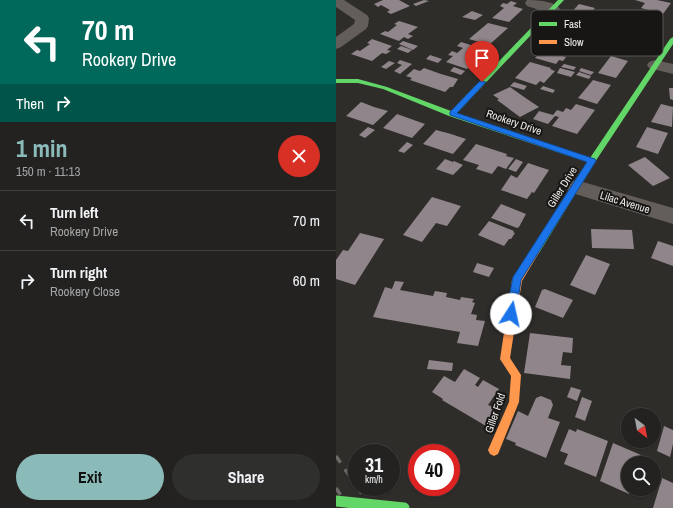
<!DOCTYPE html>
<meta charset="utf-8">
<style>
:root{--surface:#232220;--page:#2f2f2d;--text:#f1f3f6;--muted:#a3a4a5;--line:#403f3e;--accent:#8bbbb9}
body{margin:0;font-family:"Archivo Narrow",sans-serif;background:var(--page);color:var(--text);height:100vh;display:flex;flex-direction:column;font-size:15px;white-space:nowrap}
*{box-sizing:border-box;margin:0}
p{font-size:13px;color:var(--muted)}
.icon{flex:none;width:22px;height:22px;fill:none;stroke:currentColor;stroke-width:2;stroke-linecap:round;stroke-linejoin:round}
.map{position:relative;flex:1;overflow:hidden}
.sheet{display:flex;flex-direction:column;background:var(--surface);width:336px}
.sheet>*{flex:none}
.hud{background:#00695c;color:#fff;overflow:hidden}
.needle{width:26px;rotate:148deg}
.fabs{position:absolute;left:285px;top:408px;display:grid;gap:8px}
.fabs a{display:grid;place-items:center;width:40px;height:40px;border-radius:50%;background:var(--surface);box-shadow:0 1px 3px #0004,0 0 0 1px var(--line);font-size:20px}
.speed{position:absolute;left:12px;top:444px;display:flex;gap:8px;font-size:20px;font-weight:700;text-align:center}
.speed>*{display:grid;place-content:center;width:52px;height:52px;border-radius:50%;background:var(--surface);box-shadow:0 1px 3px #0004,0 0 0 1px var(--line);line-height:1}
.speed small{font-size:10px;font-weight:400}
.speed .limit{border:6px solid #d22;background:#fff;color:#111}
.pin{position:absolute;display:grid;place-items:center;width:34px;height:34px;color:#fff;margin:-41px -17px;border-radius:50% 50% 50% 0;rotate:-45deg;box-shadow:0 0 4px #0007}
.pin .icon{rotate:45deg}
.me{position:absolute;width:44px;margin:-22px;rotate:10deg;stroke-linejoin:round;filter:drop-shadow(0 0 3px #0008)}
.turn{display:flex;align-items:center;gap:14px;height:84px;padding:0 16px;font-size:18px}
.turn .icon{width:52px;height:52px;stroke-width:2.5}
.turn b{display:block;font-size:28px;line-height:34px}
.then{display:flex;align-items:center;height:38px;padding:0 16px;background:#0003;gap:8px;font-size:15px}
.round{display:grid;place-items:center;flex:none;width:42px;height:42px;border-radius:21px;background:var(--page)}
.head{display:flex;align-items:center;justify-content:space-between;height:68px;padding:0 16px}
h1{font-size:24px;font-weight:700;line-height:30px;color:var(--accent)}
.button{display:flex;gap:8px;margin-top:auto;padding:8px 16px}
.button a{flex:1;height:46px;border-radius:24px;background:var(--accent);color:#111;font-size:16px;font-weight:700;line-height:46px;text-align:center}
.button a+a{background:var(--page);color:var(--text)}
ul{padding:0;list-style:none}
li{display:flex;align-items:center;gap:12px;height:60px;padding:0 16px;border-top:1px solid var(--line)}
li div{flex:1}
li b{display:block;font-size:15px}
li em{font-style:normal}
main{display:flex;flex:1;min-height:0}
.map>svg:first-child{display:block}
.building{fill:#90858a}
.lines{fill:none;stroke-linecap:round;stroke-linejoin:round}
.street{fill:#645e5a;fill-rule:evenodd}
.fast{fill:#63d668;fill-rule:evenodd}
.slow{fill:#ff974d;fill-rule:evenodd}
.rail{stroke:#6e6966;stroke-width:3.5;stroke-dasharray:8 8;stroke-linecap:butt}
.fast-bridge{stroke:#63d668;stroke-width:11}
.route{fill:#1a73e8;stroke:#114b97}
.labels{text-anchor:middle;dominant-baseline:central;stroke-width:4;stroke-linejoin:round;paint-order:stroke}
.street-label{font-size:11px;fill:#edece9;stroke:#171614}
.key{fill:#171614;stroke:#575654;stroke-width:1}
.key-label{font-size:11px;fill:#edece9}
</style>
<main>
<section class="sheet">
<div class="hud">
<div class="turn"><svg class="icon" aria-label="left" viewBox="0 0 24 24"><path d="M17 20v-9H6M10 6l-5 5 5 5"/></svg><div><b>70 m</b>Rookery Drive</div></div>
<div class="then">Then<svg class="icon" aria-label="right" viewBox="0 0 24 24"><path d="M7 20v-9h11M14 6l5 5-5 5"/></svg></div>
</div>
<div class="head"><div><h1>1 min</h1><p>150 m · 11:13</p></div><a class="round" style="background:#d93025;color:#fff"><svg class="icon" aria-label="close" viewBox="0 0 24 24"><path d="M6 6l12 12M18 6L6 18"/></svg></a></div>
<ul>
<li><svg class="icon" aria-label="left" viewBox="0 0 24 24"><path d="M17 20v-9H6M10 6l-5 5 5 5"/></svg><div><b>Turn left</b><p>Rookery Drive</p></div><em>70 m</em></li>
<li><svg class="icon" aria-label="right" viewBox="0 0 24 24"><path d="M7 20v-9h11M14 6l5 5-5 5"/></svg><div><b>Turn right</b><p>Rookery Close</p></div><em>60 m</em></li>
</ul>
<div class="button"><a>Exit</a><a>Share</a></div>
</section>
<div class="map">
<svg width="337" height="508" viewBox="0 0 337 508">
<rect width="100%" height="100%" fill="#2f2d2a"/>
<path class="building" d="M47,0H63L74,6L55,14L51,12L54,10L45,5L42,7L38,4Z
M88,0L93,1L80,6L77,4Z
M299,0H321L335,3L327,14L305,8L309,3Z
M175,1L181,3L177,6L187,9L173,22L156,18L168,8L164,6L167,3L171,4Z
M243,4L259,8L247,21L231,17Z
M136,11L147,15L139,20L126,17Z
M63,21L82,27L72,34L77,36L72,39L68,37L63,41L44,34L49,31L52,32L61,25L58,24Z
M152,23L172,28L153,45L133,39Z
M36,39L56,46L51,50L55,51L50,54L46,53L36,61L15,54L21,50L24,51L34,44L31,43Z
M67,41L82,46L77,50L63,44Z
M125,42L151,50L131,69L110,62L117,56L112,55L116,51L121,53L127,48L121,46Z
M213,43L233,48L226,56L230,57L227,61L223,60L220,64L199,58Z
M65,46L76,50L72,53L61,49Z
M94,55L106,59L102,63L90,59Z
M275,56L292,61L280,78L262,73Z
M64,60L76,64L64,74L58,71L66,65L61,63Z
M53,61L59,63L50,69L45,67Z
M194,62L215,68L214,69L219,71L208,83L204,81L200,85L179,78Z
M228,64L240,67L238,70L225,67Z
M118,67L129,71L125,75L114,71Z
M88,68L105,74L122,79L117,87H114L109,92L74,80L76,78L70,76L78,69L84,71Z
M224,68L239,72L235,77L221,73Z
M245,68L258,72L255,75L243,71Z
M243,72L255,76L253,79L240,75Z
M257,80L275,85L261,104L242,98Z
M178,82L191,86L188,90L174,86Z
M207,86L219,90L217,93L204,89Z
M174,87L191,99L203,107L184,117L161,100L163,99L157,95Z
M333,88H337V100L334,99Z
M25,102L38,107L52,111L37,125L10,116Z
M240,104L259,110L241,134L216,126L223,117L219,116L212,124L197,119L203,111L217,115L221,110L227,112L230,108L235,110Z
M325,104L337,107L336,127L315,122Z
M61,114L89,124L76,138L47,128Z
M32,127L39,130L29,138L23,135Z
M311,127L332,133L322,154L300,147Z
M100,130L115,134L130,139L117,154L87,144Z
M71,142L77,145L68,153L62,151Z
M140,144L171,154L170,156L178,158L170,169L162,166L156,174L140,169L143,165L127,160Z
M309,157L321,167L334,178L317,186L292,165Z
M109,159L117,162L108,172L100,169Z
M180,159L187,162L180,172L172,169Z
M118,161L127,165L117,175L108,172Z
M192,163L213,170L198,193L196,192L191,199L165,190L175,175L181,178Z
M96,197L125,206L111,226L100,223L86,242L67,235Z
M165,204L190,214L183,227L181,228L155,218Z
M153,221L178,231L177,232L179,233L175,239H173L168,246L142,235Z
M255,229L296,230L298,249L256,248Z
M24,233L48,239L19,285L0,279V260L7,250L12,251Z
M322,241L337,246V266L315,258Z
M250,255L274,264L259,295L234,285Z
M141,263L158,268L153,277L137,272Z
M59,281L68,282L64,290L97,296L99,291L111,293L110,297L124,300L125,297L138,299L136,302L139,303L135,314L141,315L140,320L149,321L142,346L121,343L124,332L37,317L49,287L56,289Z
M209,289L237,300L227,318L199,307L206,290Z
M194,333L237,338L236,353L227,352L225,365L235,366L234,379L188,373Z
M93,360L117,363L116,371L91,369Z
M128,369L144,378L139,385L142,387L147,380L163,389L152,405L161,409L150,426L106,400L107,399L96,392L108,376L119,382Z
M235,387L245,390L241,401L231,397Z
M205,396L215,400L217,405L212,418L224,422L210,458L179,445L180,443L170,439L182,411L192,416L200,398Z
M246,397L256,401L249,421L239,417Z
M328,426L337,430V444L334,457L321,451Z
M233,429L240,432L241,429L272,441L260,477L228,464L232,454L224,451Z
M277,443L305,455V457L317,463H292V489H308L306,496L294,491L293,494L264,481Z
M326,478L337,483V508H317Z"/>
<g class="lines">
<path class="street" d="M0,0H8L31,15L33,18L32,26L30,29L5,47L0,49V37L18,24L19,20L0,7Z
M191,0C200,0 219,1 224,9L222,12C212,14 201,9 191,6L189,3Z
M319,60L337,64V74L313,68L311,65L313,62Z
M240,180L337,208V224L233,192L230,187L233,182Z"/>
<path class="fast" d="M222,0H228L121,113L254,158L334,39L337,37V44L259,162L203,253H197L196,251L197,249L251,162L113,116L47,89L22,83H0V79H22L51,87L115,111Z"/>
<path class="slow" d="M200,248L203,249L204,251L186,281L174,358L185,375L183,402L162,454L158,456L154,454L152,450L173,402L175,376L164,359L176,280L197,249Z"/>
<path class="rail" d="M0,456L21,487
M21,487L36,508
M0,488L13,508"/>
<path class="fast-bridge" d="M0,501L68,508"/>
</g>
<path class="route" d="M144,81L150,82L121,113L259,159L260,161L185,280L180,314L178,317L175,318L171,317L170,314L177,277L251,162L114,115V112Z"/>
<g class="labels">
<g class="street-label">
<text transform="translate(178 122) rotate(19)">Rookery Drive</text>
<text transform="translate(226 187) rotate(-58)">Giller Drive</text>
<text transform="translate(289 202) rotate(17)">Lilac Avenue</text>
<text transform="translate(159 413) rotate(-71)">Giller Fold</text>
</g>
</g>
<rect x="195" y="10" width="132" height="46" rx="6" class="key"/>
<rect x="203" y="22" width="18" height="4" fill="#63d668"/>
<rect x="203" y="40" width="18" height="4" fill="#ff974d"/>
<g class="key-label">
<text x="228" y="28">Fast</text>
<text x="228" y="46">Slow</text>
</g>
</svg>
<div class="fabs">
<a><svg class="needle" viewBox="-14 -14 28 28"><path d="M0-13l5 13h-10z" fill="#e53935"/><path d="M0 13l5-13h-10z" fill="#a3a4a5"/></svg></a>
<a><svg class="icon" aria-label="search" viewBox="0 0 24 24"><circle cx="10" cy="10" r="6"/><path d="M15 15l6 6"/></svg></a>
</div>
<div class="speed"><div>31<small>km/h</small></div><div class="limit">40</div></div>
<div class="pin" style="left:146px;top:82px;background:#d93025"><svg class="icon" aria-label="arrive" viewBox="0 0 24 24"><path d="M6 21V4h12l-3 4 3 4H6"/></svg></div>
<svg class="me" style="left:175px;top:314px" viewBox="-20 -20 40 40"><circle r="19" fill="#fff"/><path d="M0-13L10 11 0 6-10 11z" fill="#1a73e8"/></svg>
</div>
</main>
